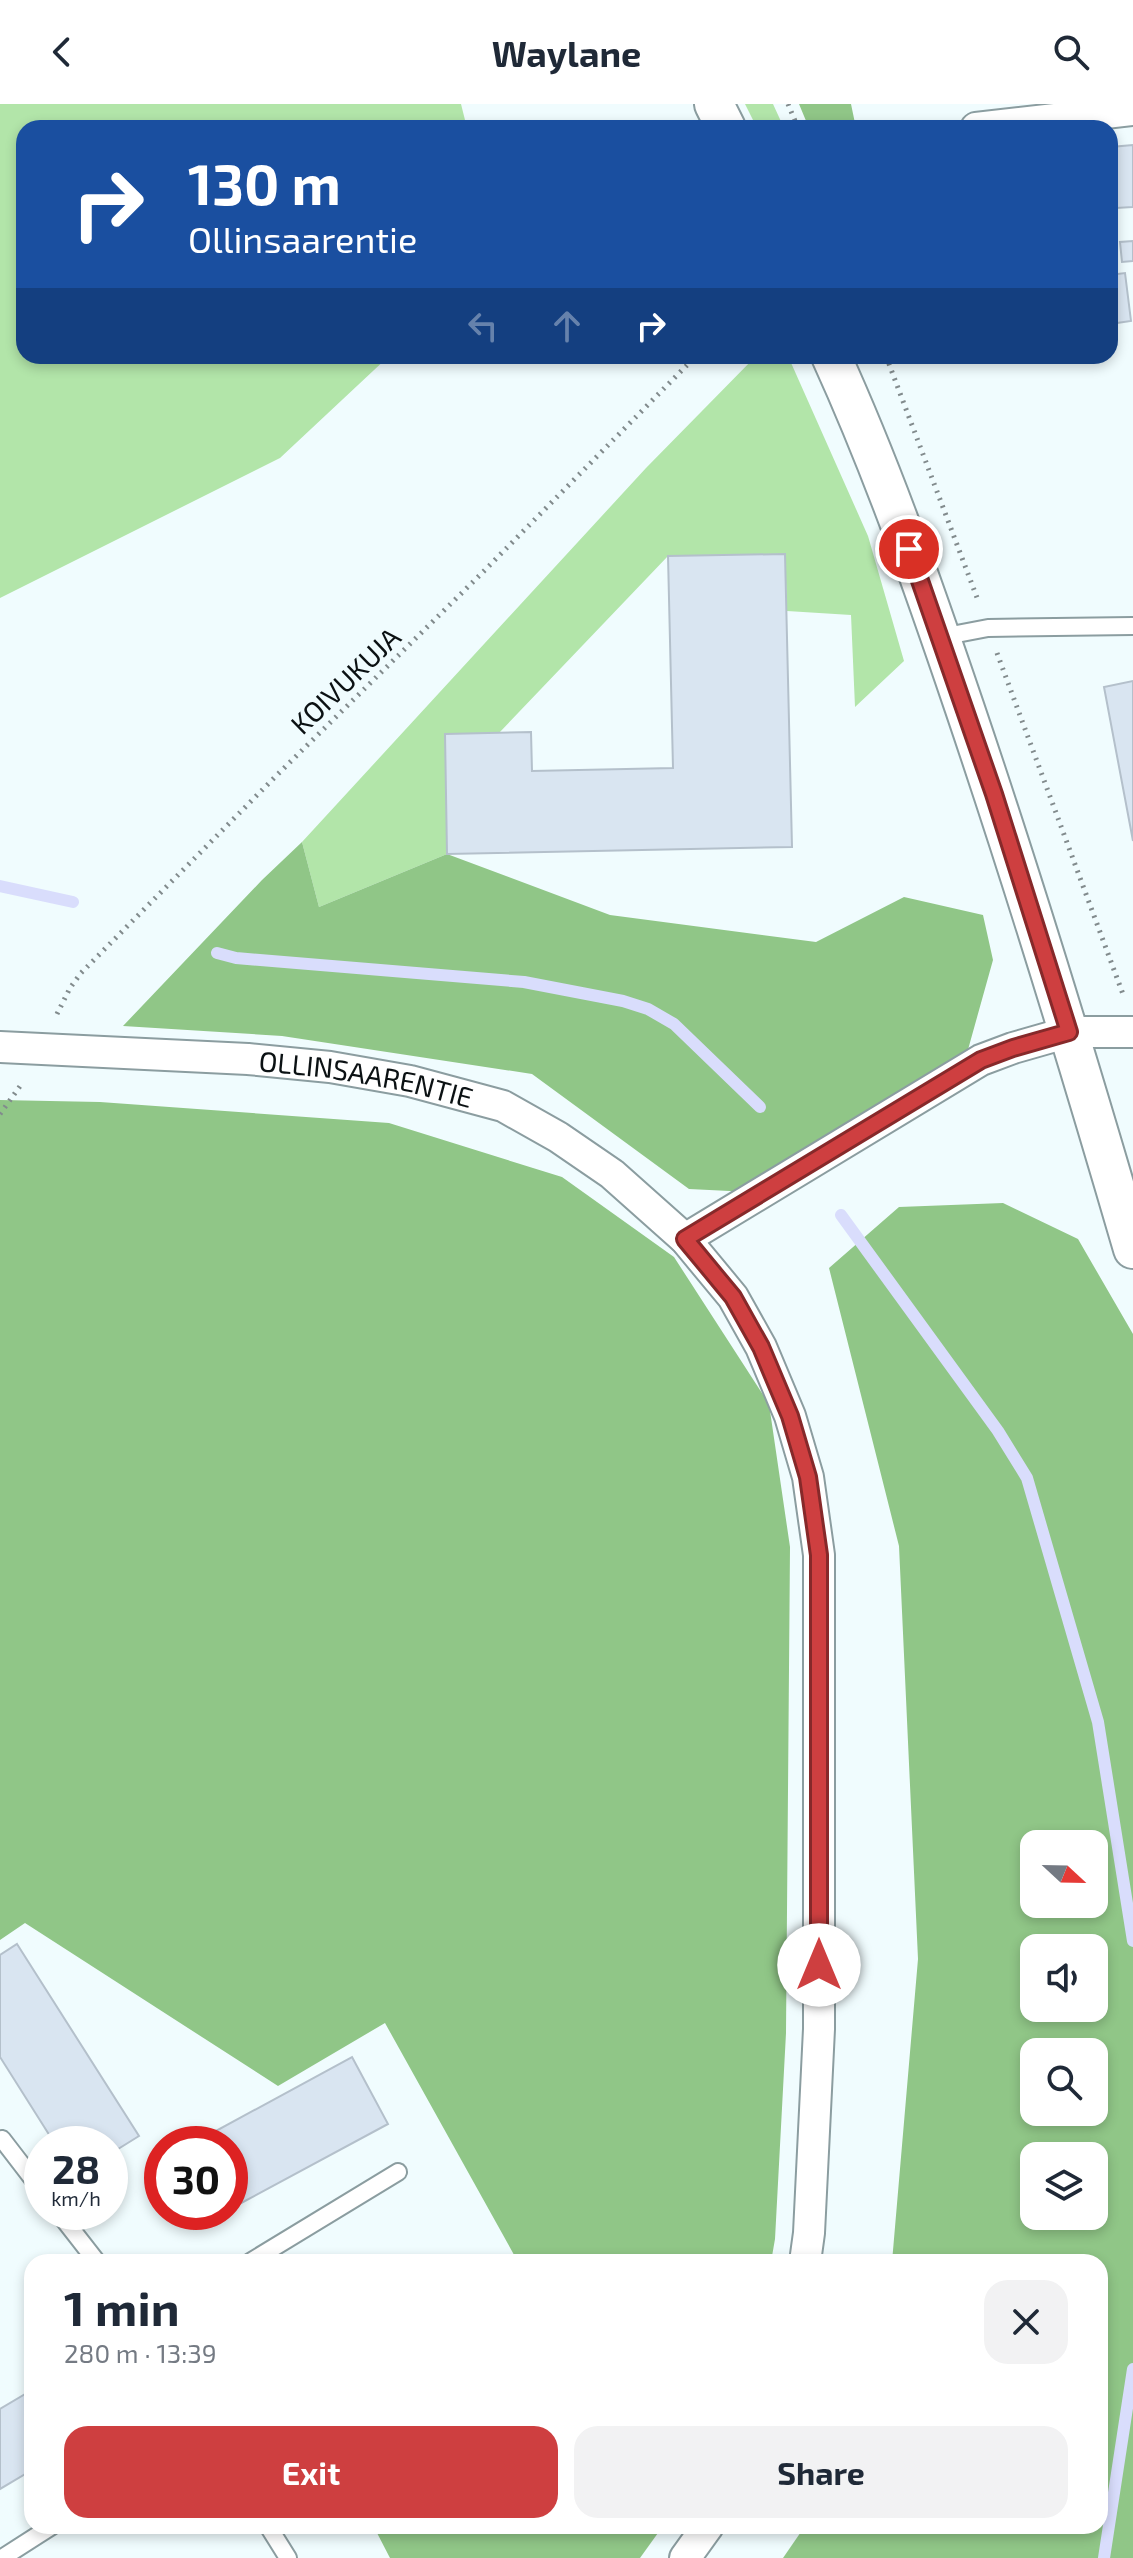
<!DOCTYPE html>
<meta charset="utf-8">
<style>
:root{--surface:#fff;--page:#f2f2f3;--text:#1f2937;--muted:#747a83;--accent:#ce3f40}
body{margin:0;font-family:"Exo 2",sans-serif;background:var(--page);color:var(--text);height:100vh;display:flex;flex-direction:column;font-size:30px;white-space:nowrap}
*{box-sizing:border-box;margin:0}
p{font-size:26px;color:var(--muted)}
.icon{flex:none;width:44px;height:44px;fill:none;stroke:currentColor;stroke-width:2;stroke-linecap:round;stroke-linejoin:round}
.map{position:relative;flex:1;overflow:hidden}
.drawer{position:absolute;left:24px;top:2150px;width:1084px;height:280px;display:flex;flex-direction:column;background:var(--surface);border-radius:24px;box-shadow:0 4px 12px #0003}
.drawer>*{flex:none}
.top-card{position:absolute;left:16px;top:16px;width:1102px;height:244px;border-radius:24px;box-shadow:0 4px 12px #0003;background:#1a4fa0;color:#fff;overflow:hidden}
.needle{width:52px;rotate:112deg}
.tools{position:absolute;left:1020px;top:1726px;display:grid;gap:16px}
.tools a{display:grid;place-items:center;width:88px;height:88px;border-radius:16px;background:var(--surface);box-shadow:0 4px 12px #0003;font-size:40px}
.speed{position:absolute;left:24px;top:2022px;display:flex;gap:16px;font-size:40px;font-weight:700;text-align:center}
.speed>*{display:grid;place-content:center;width:104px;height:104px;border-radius:50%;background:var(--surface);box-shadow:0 4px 12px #0003;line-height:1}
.speed small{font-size:20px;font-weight:400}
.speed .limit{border:12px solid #d22;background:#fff;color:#111}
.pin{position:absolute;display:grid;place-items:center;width:68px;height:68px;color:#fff;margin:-34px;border:4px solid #fff;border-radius:50%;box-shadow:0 2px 8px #0007}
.me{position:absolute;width:88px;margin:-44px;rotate:0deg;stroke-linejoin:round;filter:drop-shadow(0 0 6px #0008)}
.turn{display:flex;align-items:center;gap:28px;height:168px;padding:0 40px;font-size:36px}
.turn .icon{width:104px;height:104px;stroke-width:2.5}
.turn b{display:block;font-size:56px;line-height:68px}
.lanes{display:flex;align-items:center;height:76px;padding:0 40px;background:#0003;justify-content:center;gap:40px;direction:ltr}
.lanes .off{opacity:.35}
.round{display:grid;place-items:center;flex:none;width:84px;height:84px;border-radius:24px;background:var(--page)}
.headline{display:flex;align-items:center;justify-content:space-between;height:136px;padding:0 40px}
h1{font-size:48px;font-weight:700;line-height:60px}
.button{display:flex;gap:16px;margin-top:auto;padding:16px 40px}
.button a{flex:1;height:92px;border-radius:24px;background:var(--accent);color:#fff;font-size:32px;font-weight:700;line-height:92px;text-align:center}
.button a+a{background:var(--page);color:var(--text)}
header{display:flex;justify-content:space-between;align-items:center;height:104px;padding:0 40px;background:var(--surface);font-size:36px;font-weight:700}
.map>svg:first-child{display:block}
.green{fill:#b2e5a9}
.forest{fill:#90c687;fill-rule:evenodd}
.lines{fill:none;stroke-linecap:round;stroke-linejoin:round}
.stream{stroke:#d9ddfc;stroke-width:12}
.building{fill:#d9e5f1;stroke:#b4c0cb;stroke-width:2}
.service-casing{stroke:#8b9da0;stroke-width:20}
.minor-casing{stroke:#8b9da0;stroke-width:34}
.tertiary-casing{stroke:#8b9da0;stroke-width:42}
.path{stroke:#828b8d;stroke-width:5;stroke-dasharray:2 6;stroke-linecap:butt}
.service{stroke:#fff;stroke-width:16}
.minor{stroke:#fff;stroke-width:30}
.tertiary{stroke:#fff;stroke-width:38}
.route-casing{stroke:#86292a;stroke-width:20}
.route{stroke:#ce3f40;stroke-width:14}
.labels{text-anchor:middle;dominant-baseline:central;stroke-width:6;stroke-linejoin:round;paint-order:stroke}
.street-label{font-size:28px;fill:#0b1113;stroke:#f0fcfe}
</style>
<header><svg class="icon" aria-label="back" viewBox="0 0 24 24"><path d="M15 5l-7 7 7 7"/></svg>Waylane<svg class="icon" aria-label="search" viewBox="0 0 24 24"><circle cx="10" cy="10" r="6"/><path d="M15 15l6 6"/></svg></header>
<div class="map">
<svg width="1133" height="2454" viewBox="0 0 1133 2454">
<rect width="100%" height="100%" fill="#f0fcfe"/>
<path class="green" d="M0,0H461L467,24H24V252H389L280,354L0,494Z
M745,0H773L784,24H757Z
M756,252H788L868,432L904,557L855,603L851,511L787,507L785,450L668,452L499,629L445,630L447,750L319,803L302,738L646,364Z"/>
<path class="forest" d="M799,0H851L856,24H809Z
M302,738L319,803L447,750L610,811L816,838L904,793L983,811L993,856L964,960L750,1088L689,1085L532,970L282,932L123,922L262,776Z
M0,996L100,998L389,1019L562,1073L674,1153L769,1300L790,1443L786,1929L775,2135L771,2158H518L385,1919L278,1982L25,1819L0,1836Z
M1003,1099L1078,1135L1133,1230V2454H783L805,2422H1100V2158H892L918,1855L899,1442L829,1164L899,1103ZM1094,1740V1800H1034V1740ZM1094,1844V1904H1034V1844ZM1094,1948V2008H1034V1948ZM1034,2052H1094V2112H1034Z
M384,2422H663L640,2454H390L376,2427Z"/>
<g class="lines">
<path class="stream" d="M0,782L73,798
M217,849L236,854L524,878L623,897L648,905L674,920L760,1003
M841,1111L998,1327L1027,1374L1098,1618L1133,1837
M1104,2454L1133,2265"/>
</g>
<path class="building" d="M1133,41V103L1116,104L1111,43Z
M1133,137V157L1122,158L1120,138Z
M1125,169L1131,217L1110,220V171Z
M785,450L792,743L447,750L445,630L531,628L532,667L673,664L668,452Z
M1133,577V737L1104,583Z
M17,1840L139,2032L110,2050V2040H55L0,1953V1851Z
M352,1953L388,2020L230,2105V2040H192Z
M185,2108H225L194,2125Z
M32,2286V2366L0,2385V2305Z"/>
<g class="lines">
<g class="service-casing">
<path id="service" d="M941,533L988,524L1133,522
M2,2035L42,2087
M58,2108L97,2158
M250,2158L398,2068
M268,2422L288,2454
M2,2454L52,2422"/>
</g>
<g class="minor-casing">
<g id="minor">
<path d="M976,24L1133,6"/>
<path id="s1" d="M0,943L248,955L330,963L410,977L503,1002L558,1033L612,1070L685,1135L733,1193L761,1243L790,1312L808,1373L819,1451V1925L809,2129L805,2158"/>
<path d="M685,1135L981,956L1013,944L1069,928H1133"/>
<path d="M685,2454L708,2422"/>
</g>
</g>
<g class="tertiary-casing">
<path id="tertiary" d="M714,0L726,24
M831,252C883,366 924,484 964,602C1025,782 1080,963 1133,1145"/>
</g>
<path class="path" d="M788,0L798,24
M886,252L979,499
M997,549L1124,893
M57,910L70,884L81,869L277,671L482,469L696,252
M0,1010L23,978"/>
<use href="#service" class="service"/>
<use href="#minor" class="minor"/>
<use href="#tertiary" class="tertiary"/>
</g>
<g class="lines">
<g class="route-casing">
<path id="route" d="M819,1861V1451L808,1373L790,1312L761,1243L733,1193L685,1135L981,956L1013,944L1069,928L994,690L909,445"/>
</g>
<use href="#route" class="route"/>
</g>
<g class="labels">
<g class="street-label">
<text transform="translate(345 576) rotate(-44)">KOIVUKUJA</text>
<text stroke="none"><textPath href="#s1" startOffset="368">OLLINSAARENTIE</textPath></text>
</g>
</g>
</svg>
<div class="tools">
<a><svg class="needle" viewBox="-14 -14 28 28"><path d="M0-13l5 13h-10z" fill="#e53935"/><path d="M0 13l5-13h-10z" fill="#747a83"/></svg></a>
<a><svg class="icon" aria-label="sound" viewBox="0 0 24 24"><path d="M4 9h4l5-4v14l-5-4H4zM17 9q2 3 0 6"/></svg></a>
<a><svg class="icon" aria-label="search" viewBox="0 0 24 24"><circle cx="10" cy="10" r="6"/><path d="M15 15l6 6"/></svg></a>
<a><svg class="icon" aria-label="layers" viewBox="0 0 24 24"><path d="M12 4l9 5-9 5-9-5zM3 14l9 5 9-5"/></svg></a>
</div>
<div class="speed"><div>28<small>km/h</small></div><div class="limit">30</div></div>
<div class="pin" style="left:909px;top:445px;background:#d93025"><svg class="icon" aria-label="arrive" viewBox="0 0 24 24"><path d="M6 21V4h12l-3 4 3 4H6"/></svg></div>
<svg class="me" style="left:819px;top:1861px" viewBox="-20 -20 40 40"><circle r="19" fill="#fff"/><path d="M0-13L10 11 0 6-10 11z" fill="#ce3f40"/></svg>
<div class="top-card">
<div class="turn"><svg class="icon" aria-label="right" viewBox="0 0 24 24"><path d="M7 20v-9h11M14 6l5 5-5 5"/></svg><div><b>130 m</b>Ollinsaarentie</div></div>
<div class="lanes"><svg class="icon off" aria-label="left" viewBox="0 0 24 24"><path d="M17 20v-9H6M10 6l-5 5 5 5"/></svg><svg class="icon off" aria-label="ahead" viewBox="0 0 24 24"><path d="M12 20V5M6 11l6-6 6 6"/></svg><svg class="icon" aria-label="right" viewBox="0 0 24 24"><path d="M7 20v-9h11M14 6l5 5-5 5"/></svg></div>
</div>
<section class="drawer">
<div class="headline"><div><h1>1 min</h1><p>280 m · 13:39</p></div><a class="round"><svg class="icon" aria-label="close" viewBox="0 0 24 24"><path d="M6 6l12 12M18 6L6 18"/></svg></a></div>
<div class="button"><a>Exit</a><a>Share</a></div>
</section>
</div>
